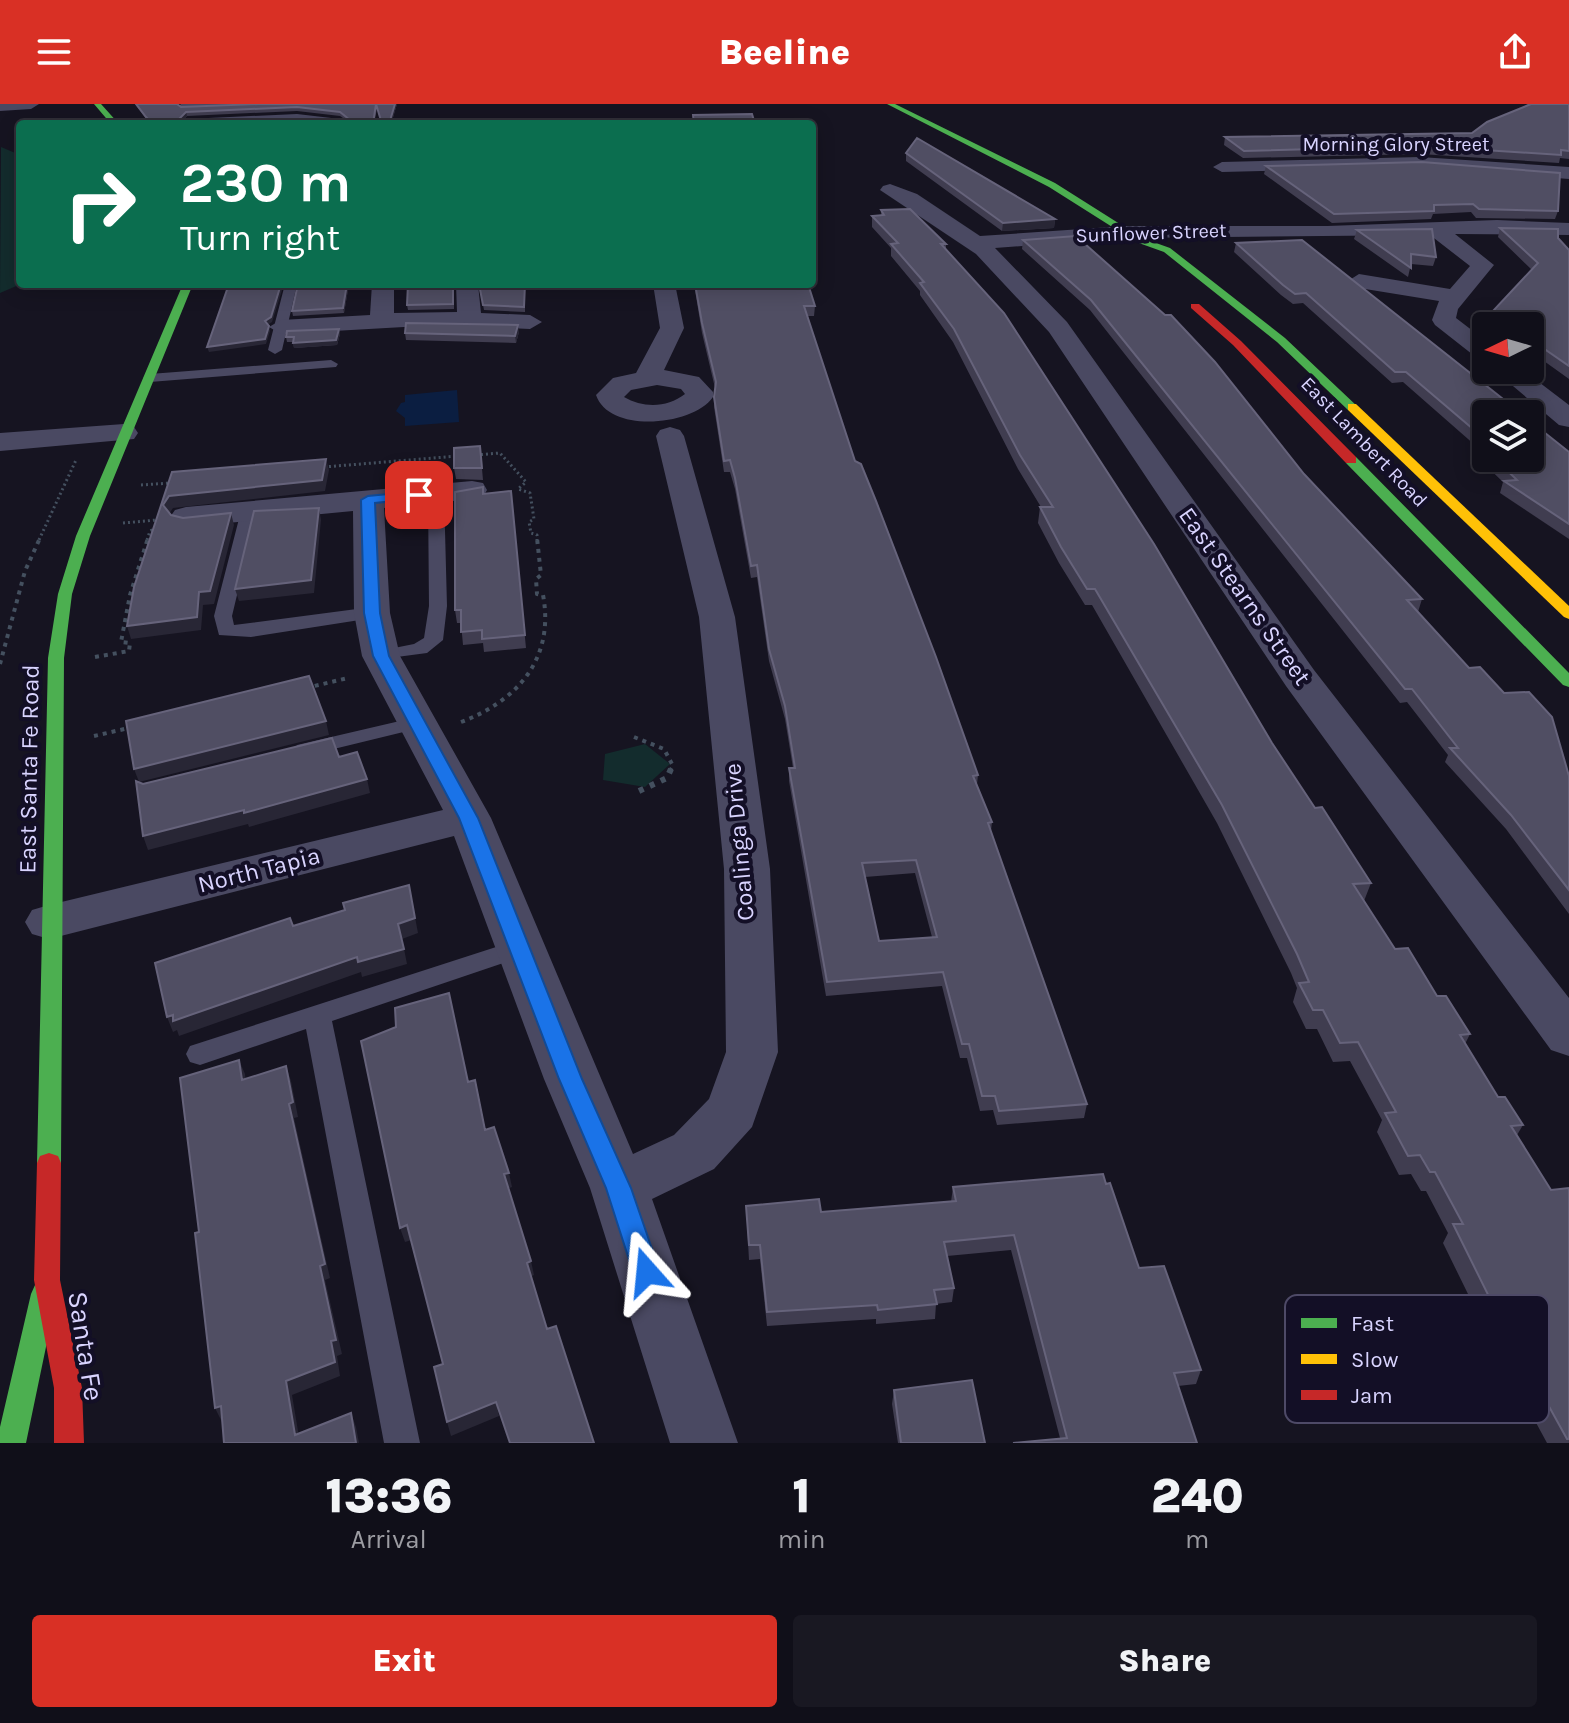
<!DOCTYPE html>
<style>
:root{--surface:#100f19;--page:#191822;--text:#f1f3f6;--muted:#9c9ca2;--line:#302f38;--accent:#d93025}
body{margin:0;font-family:Karla,sans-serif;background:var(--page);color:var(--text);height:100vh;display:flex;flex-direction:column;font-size:30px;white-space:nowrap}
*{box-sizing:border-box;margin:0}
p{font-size:26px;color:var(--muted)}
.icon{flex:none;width:44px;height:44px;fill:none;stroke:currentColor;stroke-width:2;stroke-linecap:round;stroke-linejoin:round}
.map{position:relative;height:1339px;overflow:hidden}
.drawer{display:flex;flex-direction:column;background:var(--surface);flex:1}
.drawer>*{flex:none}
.banner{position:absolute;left:16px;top:16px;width:800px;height:168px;border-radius:8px;box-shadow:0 4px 20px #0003,0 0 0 2px var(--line);background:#0b6e4f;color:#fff;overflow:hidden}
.needle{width:52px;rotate:265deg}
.fabs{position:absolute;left:1472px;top:208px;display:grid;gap:16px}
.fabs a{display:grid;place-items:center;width:72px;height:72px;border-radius:8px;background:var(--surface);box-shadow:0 4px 20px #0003,0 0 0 2px var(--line);font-size:40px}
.pin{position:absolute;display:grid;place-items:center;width:68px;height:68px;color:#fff;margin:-34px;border-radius:16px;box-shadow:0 4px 12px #0006}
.me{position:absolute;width:88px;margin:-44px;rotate:342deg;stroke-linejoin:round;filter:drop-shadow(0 0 6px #0008)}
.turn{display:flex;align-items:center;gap:28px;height:168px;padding:0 32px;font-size:36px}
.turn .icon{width:104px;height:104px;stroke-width:2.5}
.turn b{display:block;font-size:56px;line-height:68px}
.eta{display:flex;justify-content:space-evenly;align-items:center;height:136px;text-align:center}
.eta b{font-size:48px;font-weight:800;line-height:56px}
.primary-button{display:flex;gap:16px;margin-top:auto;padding:16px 32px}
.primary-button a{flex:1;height:92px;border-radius:8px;background:var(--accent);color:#fff;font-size:32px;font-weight:800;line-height:92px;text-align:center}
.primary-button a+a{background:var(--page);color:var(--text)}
header{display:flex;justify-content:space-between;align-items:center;height:104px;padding:0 32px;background:var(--accent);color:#fff;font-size:36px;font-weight:800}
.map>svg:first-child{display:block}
.green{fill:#132c2d}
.water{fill:#0b1e41}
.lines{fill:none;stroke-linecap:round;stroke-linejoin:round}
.path-far2{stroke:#44505f;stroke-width:3;stroke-dasharray:2 3;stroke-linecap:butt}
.path-far1{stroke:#44505f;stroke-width:4;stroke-dasharray:4 5;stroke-linecap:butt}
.path{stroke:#44505f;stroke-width:6;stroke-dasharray:5 7;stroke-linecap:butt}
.lane{fill:#4a4962;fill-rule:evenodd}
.street{fill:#4a4962;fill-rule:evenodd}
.fast{fill:#4caf50;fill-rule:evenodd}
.slow{fill:#ffc107;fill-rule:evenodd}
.jam{fill:#c62828;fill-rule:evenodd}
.wall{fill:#403d50;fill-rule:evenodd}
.shaded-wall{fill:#282635}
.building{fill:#504e63;stroke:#66637b;stroke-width:2;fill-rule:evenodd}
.route{fill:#1a73e8;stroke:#114b97;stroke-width:2}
.labels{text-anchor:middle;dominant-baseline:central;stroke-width:8;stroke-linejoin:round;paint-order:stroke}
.far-street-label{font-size:20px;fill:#d9d4ff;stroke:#130f26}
.street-label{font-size:24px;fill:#d9d4ff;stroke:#130f26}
.near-street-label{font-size:28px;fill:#d9d4ff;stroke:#130f26}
.key{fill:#130f26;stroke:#4e4a67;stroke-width:2}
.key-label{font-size:22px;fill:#d9d4ff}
</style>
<header><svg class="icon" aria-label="menu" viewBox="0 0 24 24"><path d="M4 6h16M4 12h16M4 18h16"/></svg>Beeline<svg class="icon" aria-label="share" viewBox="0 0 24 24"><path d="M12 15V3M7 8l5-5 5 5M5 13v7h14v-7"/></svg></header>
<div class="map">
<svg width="1569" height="1339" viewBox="0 0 1569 1339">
<rect width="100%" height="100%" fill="#161421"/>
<path class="green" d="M1,43L20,51L21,180L0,189Z
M645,640L670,660L645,683L603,676L605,650Z"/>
<path class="water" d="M457,286L459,318L405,322V314L396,307L401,299L405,298V291Z"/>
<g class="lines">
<path class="path-far2" d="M476,351L500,349L526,378L518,385L530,389L534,415L529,418L531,429L537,431V436
M324,363L458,352
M141,381L171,379
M123,419L157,416
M39,436L76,356
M147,436L150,427L156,424"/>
<path class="path-far1" d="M95,553L129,547L130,539L121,538L130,491L148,434
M0,560L25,467L40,434
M306,584L348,574
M461,618C517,597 555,555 543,491L537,490L536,475L541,471L537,434
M94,632L133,623
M634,633L664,645L673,662L670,667"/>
<path class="path" d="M639,687L667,674L671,665"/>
<path class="lane" d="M181,0H276L183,4L179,2Z
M285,180H297L282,246L275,250L268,246Z
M331,256L338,260L336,263L150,278L143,274L150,270Z
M436,384L444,389L447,502L443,536L427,549L374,556L371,552L374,548L414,540L424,534L429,502L428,389Z
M249,402L257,407L232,512L234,521L372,503L381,509L379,513L251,533L219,531L214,512L241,407Z
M417,613L427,619L424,623L305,652L294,646L297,641Z
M521,835L530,838L534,844L530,850L332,917L420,1339H384L306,925L200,961L190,958L186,950L190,942Z"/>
<path class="street" d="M0,0H39L31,5L0,7Z
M297,10L340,15L348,20H179L187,15Z
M1420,53L1569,63V75L1420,63L1222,68L1213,63L1222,58Z
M890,80L917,90L980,132L1126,122H1327L1497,116L1569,119V131L1455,130L1494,161L1458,205L1456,214L1486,237V257L1477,254L1435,221L1432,216L1439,197L1359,184L1348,177L1359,170L1450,185L1470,162L1430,131L1126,134L995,144L1067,218L1314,566L1569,894V952L1551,946L1286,582L1049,228L976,150L880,86L883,82Z
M372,180H394V209L457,208L456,180H478L481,209L530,211L542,218L530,225L439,221L281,230L269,223L281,216L370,211Z
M653,180H675L684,224L664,266L699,273L713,288V293C693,322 609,330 596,291L613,274L636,269L660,224ZM657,281L681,285L685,290C667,304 643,304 624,293L631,286Z
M1494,266H1523L1569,301V323L1559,321Z
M124,320L134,323L138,329L134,335L0,347V329Z
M670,323L680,326L684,332L735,513L770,765L778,948L752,1023L714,1065L652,1095L738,1339H670L590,1084L544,975L454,732L49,835L32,830L25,818L32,806L49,801L443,706L362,552L354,509L353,407L186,423L175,420L170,413L175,406L186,403L472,377L483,379L487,386L483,393L472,395L384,404L390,509L400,552L491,714L633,1050L674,1031L709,995L726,948L724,765L699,513L656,332L660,326Z"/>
<path class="fast" d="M94,0H101L119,20H111Z
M887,0H895L1055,79L1142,134L1170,144L1285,234L1358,303L1348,306L1277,238L1164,148L1136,138L1049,83Z
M183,180H193L90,432L72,490L64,554L61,1059L58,1066L49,1069L40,1066L37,1059L48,554L58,490L76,432Z
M1346,353H1356L1569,569V583L1563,581L1346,359Z
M44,1178L53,1181L57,1190L26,1339H0V1323L31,1190L35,1181Z"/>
<path class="slow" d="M1348,300H1356L1569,502V515L1564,513L1348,306Z"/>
<path class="jam" d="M1191,200H1199L1241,237L1356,353V359H1346L1233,241L1191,204Z
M49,1049L58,1052L61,1059L60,1176L82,1284L84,1339H54V1284L34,1176L37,1059L40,1052Z"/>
</g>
<path class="wall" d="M135,0H178L181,3L259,0H397L391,20H382L377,4L374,20H150ZM297,7L340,12L349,18L347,19L181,18L187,12Z
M1527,0H1569V55L1560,54L1559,59L1420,50L1243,54L1224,41L1225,33L1472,29L1526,2Z
M906,49L1055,115L1054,124L1002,127L906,57Z
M1266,62L1558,107L1555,115L1476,114L1471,108L1433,110L1431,115L1332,119L1264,70Z
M881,106L946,140V145L1315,704L1371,779L1364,797L1395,845L1470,930L1465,940L1498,993L1523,1021L1517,1031L1551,1086L1569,1084V1339H1547L1534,1315L1529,1316L1520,1298L1471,1301L1453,1262L1463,1243L1493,1241L1443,1139L1448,1129L1426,1087H1421L1411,1070L1399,1071L1377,1028L1382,1016L1350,957L1333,958L1317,925H1306L1293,898L1297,884L1291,869L1217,719L1092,501H1085L1059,459L1038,419L1040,403H1041L1018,365L953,238L920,191V187L891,152V144L872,123V112L881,111Z
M1500,124L1558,134L1569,146V275L1530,247V222H1495L1489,218L1492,208L1532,166L1498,133Z
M1357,126L1436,153L1433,162L1411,160L1408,173L1354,135Z
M1023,136L1304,370L1422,495L1418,508L1569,672V810L1506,725L1445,658L1448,651L1407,598L1400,599L1090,206L1022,145Z
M1236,139L1486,310V354H1530L1569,348V435L1500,389L1503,378L1473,349L1476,342L1403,278L1392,279L1303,199L1293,200L1281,191L1234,148Z
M298,180H349L344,209L293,212L292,207Z
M454,180V205L408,206L407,201Z
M479,180L525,183V208L484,206Z
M694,180H808L815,202L814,212H807L855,357L978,671L977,680L992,718L991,727L1087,1000L1084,1014L997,1021L993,1006L980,1007L967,954H960L942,882L826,892L789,677V664H793L785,615L769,557L757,473L751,474L735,385L730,368H724L714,303L715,284L702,229ZM915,769L932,833L879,837L865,773Z
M339,225L340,230L337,241L294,244L293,238H287L286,233Z
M519,228L516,239L406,236L405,229Z
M480,342L483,376L456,375L454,364Z
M484,390L512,399L526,544L484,548L483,539L463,541L461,519H457L455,506Z
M953,1083L1139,1164L1201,1266L1196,1280L1178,1282L1197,1339L1060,1334L1011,1146L947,1152L954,1184L952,1198L936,1200L935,1215L876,1220V1215L767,1222L760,1155L749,1156L746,1102L821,1108L951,1098Z
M894,1286L985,1339H898L892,1300Z"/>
<path class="shaded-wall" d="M395,0H397L391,20H389Z
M186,8L187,12L179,20L176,18Z
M1055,115L1054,124L1002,127L1003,119Z
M281,180H284L272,218L266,222L265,217Z
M347,180H349L344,209L343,204Z
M518,221L519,228L516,239L515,232Z
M269,222L270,227L266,240L209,248L207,243Z
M339,225L340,230L337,241L294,244L293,239Z
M326,355L329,366L325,387L173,404L167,413L163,401L169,392Z
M319,404L321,416L314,489L239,497L235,485Z
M231,409L234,421L214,500L203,501L201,526L131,535L127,522L199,488Z
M326,617L329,631L139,678L134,665Z
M367,675L370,689L249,723L248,720L148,746L143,732Z
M409,781L418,829L402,835L398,820Z
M404,845L407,860L362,873L361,868L179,932L177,926L173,928L167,913L357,853Z
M239,956L245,970L247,991L242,976Z
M286,962L291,977L298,1013L294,1014L330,1174L325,1176L342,1250L337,1252L340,1272L292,1291L300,1339L295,1331L286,1277L320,1162L289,1000Z
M509,1069L512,1083L507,1085L504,1070Z
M407,1121L412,1136L405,1138L400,1124Z
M531,1157L534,1171L530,1173L527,1159Z
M496,1298L499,1312L451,1332L447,1318Z
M221,1302L222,1318L215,1304Z
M351,1309L356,1323L359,1339H356Z"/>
<path class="building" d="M136,0H177L181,3L259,0H395L389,20H382L376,0L373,20H153L146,13ZM297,3L340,8L350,16L347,19L176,18L186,8Z
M1531,0H1569V47L1561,46V51L1422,42L1244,47L1225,33L1472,29L1487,18Z
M752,10L755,20H694L693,11Z
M917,34L1055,115L1003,119L906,49Z
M1422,58L1560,69L1558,107L1479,105L1473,100L1434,101V107L1334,110L1266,62Z
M910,105L946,140H941L1004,209L1154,440L1272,639L1315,704L1322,703L1371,779L1353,780L1395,845L1408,844L1437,892H1446L1470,930L1460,931L1498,993H1505L1523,1021L1511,1022L1551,1086L1569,1084V1335H1567L1546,1297H1541L1531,1280L1482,1283L1463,1243L1510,1240L1511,1237L1453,1120H1463L1435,1068H1430L1420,1051L1408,1052L1385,1009L1396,1008L1358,938L1340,939L1323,906H1313L1299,879L1309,878L1297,850L1222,701L1095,485H1087L1061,443L1040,403H1053L1020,351L954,225L920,179L924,178L891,140L898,139L872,112L884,111L881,106Z
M1500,124L1558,125V134L1569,146V262L1530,235V222H1512L1492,208L1538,159Z
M1432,125L1436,153L1411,150V164L1357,126Z
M1076,132L1165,211H1171L1215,258L1304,370L1422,495L1407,496L1469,564L1480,563L1504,589L1529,588L1552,613L1569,672V786L1511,711L1450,644H1458L1412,585H1405L1091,196L1023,136Z
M1302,136L1522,310H1486V336L1406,268H1395L1306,189L1295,190L1283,181L1236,139Z
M229,180H281L271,213L265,217L269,222L265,235L207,243Z
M298,180H347L343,204L292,207Z
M408,180H453V200L407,201Z
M479,180H525L524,203L483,201Z
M695,180H808L815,202H804L855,357L861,360L876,397L936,553L978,671L973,672L992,718L988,719L1087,1000L999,1007L995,992H982L969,940H962L943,868L827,878L789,664H795L785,602L769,545L757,461L751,462L735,374L730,356L724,357L714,293L716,278L702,219ZM916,756L937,833L879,837L862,759Z
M406,219L518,221L515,232L405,229Z
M339,225L336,236L293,239L294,233H286L287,227Z
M1530,317L1569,348V420L1504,377L1517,376L1494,354H1530Z
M1477,338H1486V347Z
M480,342L482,364H454V344Z
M326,355L322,376L169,392L163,401L171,411L183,414L231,409L210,487L199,488L197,513L127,522L134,483L172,368Z
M483,383V390L511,387L525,531L482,535V526L461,528V506H455V388Z
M319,404L311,476L235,485L254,407Z
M309,572L326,617L134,665L126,617Z
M332,634L339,653L357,648L367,675L244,709V706L143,732L136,677L143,680Z
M409,781L415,814L398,820L404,845L358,858L357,853L173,917V911L167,913L155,859L290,814L293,822L345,806L343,799Z
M449,889L468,978L475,976L485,1026L494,1023L509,1069L504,1070L531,1157L527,1159L547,1225L556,1222L594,1339H510L496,1298L447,1318L434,1263L443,1260L407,1121L400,1124L361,937L396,923L395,904Z
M239,956L242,976L286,962L293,998L289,1000L325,1160L320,1162L336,1236L331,1237L335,1258L286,1277L295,1331L351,1309L356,1339H224L221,1302L215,1304L195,1129L199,1128L180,974Z
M1103,1070L1106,1080L1110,1079L1139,1164L1164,1162L1201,1266L1174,1269L1197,1339H1013L1067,1334L1014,1131L944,1138L954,1184L934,1186L937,1200L878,1206L877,1201L767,1208L760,1141H749L746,1102L819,1095L821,1108L956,1097L953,1083Z
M972,1276L985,1339H901L894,1286Z"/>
<path class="route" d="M419,387L426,391L424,394L375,399L380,509L389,552L478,714L582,975L631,1084L660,1168L656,1177L647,1180L637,1177L633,1168L606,1084L559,975L459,714L373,552L364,509L361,396L368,392Z"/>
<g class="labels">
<g class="far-street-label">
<text x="1396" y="40">Morning Glory Street</text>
<text transform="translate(1151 129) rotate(-2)">Sunflower Street</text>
<text transform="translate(1364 338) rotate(46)">East Lambert Road</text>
</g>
<g class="street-label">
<text transform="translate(1245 492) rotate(55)">East Stearns Street</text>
<text transform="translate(29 665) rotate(-89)">East Santa Fe Road</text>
<text transform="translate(739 738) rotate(-95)">Coalinga Drive</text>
<text transform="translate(259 766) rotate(-14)">North Tapia</text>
</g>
<g class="near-street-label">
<text transform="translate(86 1242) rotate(81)">Santa Fe</text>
</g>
</g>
<rect x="1285" y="1191" width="264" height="128" rx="12" class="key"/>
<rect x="1301" y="1214" width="36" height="10" fill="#4caf50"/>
<rect x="1301" y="1250" width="36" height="10" fill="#ffc107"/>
<rect x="1301" y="1286" width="36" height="10" fill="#c62828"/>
<g class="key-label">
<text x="1351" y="1227">Fast</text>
<text x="1351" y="1263">Slow</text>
<text x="1351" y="1299">Jam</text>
</g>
</svg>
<div class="fabs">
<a><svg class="needle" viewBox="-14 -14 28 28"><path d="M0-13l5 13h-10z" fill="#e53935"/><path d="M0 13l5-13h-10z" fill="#9c9ca2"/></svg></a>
<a><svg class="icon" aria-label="layers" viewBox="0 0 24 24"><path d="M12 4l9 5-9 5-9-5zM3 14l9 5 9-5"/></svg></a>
</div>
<div class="pin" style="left:419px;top:391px;background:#d93025"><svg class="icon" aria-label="arrive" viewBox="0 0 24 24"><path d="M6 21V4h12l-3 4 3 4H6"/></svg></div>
<svg class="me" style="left:647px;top:1168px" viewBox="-20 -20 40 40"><path d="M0-17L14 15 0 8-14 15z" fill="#1a73e8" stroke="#fff" stroke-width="4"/></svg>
<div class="banner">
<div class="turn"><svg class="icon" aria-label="right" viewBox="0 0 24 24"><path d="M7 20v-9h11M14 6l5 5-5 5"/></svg><div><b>230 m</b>Turn right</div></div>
</div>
</div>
<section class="drawer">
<div class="eta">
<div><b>13:36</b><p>Arrival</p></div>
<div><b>1</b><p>min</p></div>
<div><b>240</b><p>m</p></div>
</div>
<div class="primary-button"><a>Exit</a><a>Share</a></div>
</section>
